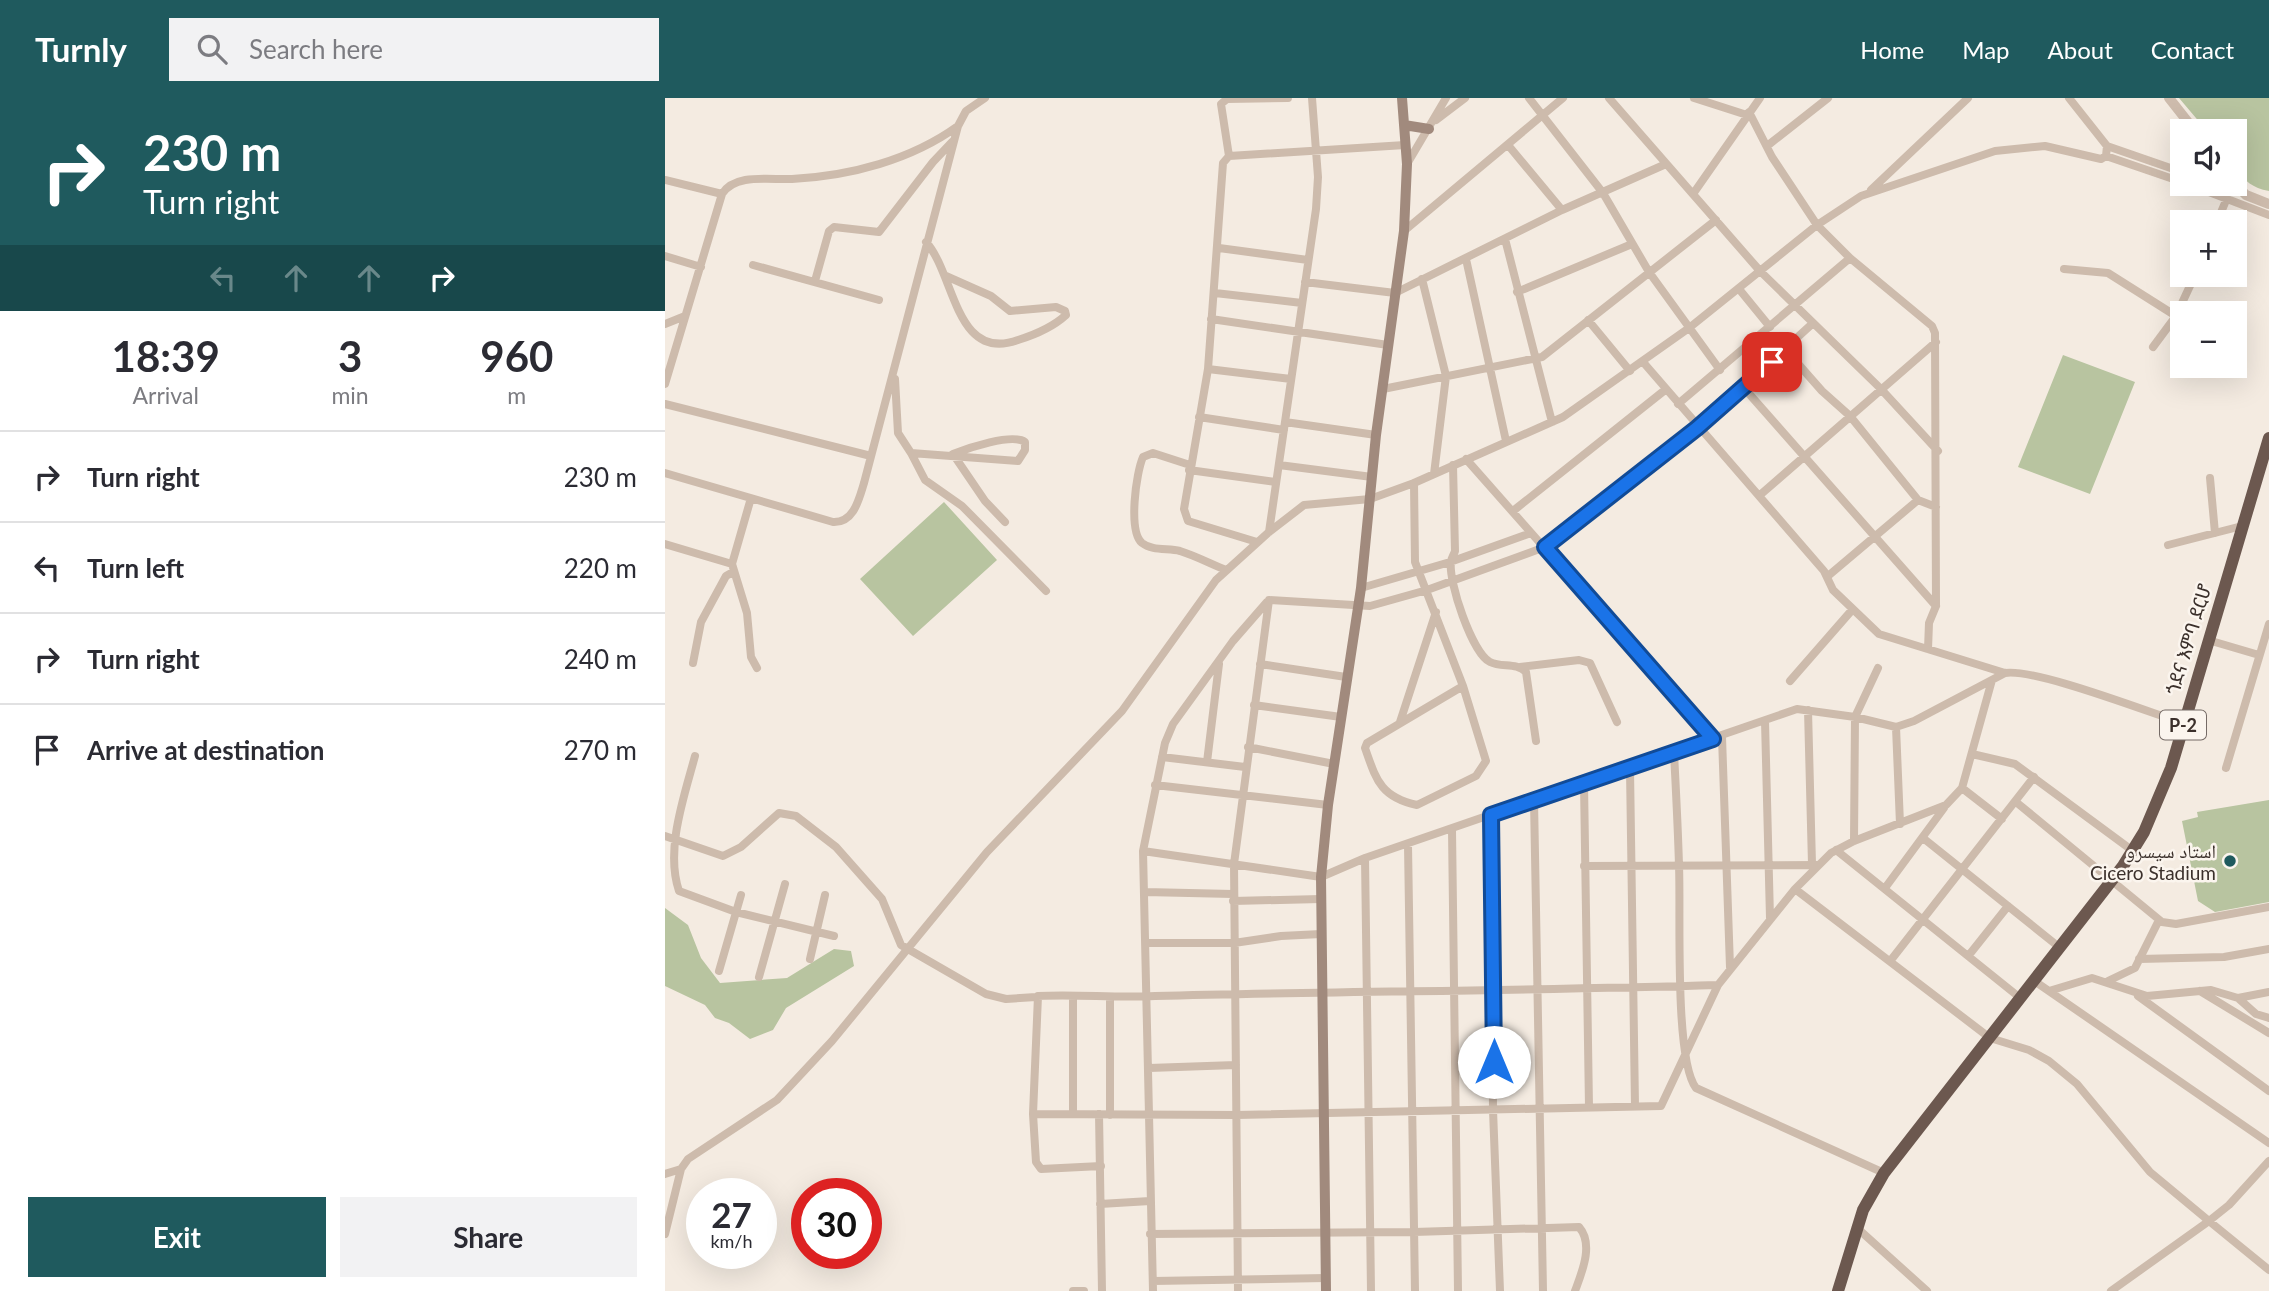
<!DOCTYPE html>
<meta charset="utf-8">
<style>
:root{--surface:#fff;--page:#f2f2f3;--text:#2b2b33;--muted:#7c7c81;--line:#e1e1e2;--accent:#1f5a5e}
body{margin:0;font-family:Lato,"Noto Naskh Arabic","Noto Sans Ethiopic",sans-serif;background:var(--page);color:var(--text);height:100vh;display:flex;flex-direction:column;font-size:26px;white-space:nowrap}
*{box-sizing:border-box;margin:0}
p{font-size:23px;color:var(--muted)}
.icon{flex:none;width:38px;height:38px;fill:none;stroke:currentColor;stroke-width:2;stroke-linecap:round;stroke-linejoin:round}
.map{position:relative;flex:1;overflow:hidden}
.details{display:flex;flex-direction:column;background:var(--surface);width:665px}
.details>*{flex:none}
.top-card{background:#1f5a5e;color:#fff;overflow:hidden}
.controls{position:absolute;left:1505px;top:21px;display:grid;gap:14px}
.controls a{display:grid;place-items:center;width:77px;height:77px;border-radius:0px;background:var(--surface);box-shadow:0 7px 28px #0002;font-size:35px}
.speed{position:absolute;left:21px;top:1080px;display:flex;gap:14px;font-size:35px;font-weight:700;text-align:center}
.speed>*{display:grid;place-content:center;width:91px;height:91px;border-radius:50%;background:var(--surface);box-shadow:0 7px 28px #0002;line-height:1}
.speed small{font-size:18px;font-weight:400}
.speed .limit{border:10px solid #d22;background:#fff;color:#111}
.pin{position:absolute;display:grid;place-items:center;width:60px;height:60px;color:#fff;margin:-30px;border-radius:14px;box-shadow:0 4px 10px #0006}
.me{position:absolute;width:77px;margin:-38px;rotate:0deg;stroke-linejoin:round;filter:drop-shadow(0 0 5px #0008)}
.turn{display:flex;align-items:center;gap:24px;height:147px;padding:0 28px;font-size:32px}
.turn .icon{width:91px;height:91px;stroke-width:2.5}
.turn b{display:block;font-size:49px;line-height:60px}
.lanes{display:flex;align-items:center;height:66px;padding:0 28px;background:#0003;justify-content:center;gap:35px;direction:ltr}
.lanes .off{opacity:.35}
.eta{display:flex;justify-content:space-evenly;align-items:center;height:119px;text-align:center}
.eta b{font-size:42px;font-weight:700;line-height:49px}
.primary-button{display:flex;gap:14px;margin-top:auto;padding:14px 28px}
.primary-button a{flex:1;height:80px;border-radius:0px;background:var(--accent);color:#fff;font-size:28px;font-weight:700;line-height:80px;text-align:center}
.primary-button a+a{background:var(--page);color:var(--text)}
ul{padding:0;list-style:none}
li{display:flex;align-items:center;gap:21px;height:91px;padding:0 28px;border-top:2px solid var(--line)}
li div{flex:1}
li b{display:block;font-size:26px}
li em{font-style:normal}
header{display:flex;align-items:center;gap:42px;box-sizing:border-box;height:98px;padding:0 35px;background:var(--accent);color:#fff}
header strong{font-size:33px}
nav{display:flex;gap:38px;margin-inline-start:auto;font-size:24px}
.search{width:490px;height:63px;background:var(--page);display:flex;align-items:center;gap:18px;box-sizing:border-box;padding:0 24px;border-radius:0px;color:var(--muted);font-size:26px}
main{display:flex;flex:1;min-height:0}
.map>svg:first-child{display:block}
.green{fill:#b8c4a0}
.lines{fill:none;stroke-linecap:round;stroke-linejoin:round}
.minor{stroke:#cdbbac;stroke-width:8}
.tertiary{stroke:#cdbbac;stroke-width:10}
.secondary{stroke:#a18a7d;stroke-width:10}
.trunk{stroke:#6c584f;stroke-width:12}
.route-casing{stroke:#114b97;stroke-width:18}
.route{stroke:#1a73e8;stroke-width:12}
.poi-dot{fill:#1f5a5e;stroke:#fbf5ee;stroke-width:2.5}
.labels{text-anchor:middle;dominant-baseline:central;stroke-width:5;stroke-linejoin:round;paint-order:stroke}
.shield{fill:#fbf5ee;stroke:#756b66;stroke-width:2}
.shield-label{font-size:18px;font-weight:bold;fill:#3b302b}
.street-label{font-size:19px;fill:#3b302b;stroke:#fbf5ee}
.poi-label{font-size:19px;fill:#3b302b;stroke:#fbf5ee;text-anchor:end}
</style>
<header>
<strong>Turnly</strong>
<div class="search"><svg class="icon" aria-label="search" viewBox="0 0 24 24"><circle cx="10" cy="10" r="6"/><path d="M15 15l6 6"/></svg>Search here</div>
<nav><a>Home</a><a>Map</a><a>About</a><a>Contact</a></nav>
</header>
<main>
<section class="details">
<div class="top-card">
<div class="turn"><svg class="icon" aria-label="right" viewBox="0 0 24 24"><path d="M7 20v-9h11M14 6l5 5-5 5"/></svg><div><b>230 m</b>Turn right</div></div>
<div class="lanes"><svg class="icon off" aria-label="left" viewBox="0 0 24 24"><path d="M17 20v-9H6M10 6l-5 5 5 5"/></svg><svg class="icon off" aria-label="ahead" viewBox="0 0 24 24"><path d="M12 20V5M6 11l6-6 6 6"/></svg><svg class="icon off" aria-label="ahead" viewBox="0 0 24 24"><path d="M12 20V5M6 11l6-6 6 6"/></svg><svg class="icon" aria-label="right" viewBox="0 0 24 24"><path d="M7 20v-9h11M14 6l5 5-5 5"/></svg></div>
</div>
<div class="eta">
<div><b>18:39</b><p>Arrival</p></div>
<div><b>3</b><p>min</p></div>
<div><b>960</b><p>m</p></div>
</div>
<ul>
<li><svg class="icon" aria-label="right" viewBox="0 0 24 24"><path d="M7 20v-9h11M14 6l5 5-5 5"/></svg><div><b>Turn right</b></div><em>230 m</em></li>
<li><svg class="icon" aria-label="left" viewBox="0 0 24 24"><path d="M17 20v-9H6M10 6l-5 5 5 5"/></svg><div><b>Turn left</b></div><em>220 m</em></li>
<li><svg class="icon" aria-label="right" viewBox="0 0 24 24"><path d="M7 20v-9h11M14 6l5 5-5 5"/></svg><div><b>Turn right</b></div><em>240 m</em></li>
<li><svg class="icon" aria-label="arrive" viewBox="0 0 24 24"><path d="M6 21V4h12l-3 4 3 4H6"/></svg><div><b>Arrive at destination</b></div><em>270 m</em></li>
</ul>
<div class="primary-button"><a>Exit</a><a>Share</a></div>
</section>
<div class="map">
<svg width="1604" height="1193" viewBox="0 0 1604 1193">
<rect width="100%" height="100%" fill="#f4ebe1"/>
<path class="green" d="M1514,0H1604V93C1569,86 1570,62 1570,33H1542Z
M1398,257L1470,284L1425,396L1353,369Z
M279,404L332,462L248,538L195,481Z
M1604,702V804L1550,814L1533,803L1517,723L1533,719L1532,714Z
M0,810L23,827L36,860L55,885L122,880L169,851L186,853L189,868L121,910L108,932L85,941L64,925L50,920L40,907L0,888Z"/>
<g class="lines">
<path class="minor" d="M864,0L938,95L984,174L1055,272
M944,0L1095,173L1215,290L1273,353
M1029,0L1082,17
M1404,0L1442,48L1517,74
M1084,14L1107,59L1152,127L1196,98L1330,53L1380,48L1436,61L1441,58L1442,48
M771,22L800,0
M843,47L897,112
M1102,48L1163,0
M564,58L556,6L562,1L623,0
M1441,58L1517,84
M742,66L781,0
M0,82L57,96
M1523,86L1604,117
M1551,86H1570
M1206,92L1303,0
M1028,96L1095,0
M1552,124L1562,100
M739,133L898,0
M840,141L887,324
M261,144C290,176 290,265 353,242C369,237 389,228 401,217L400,213L391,209L345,213L326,198L281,178
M554,150L643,162
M0,158L36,169
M801,161L841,343
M88,167L214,202
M1399,171L1443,175L1511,218
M757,181L781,278L769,376
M150,183L164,133L169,129L214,134L268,64L287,44
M640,184L730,195L897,112L1001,66
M1074,191L1105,229
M852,194L967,146
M550,195L637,205
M546,221L723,247
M923,222L965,273
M0,226L20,218
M1488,249L1511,218L1530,177
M1120,251L1157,293L1185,318L1253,402L1271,409
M978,264L1159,473L1168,492L1214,536L1340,575C1370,570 1483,614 1518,625
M543,271L626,281
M230,281L233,335L246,355L353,363L360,352V344C347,335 303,350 288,356
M0,286L57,96C70,75 105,82 127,81C185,78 246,62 293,28
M1079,290L1271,508
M718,291L877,259L1051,122
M0,306L206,358
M1013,306L1185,160
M534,319L619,332
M620,324L711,337
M246,355L260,382L297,408L381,493
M288,356L320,403L340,424
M801,361L1048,641
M525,367L488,355L478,359C471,375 463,433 477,445C487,453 503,450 515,453C531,458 546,466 561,472
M614,367L707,379
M788,367L790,453C789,457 786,460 786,464C783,483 807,555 825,564C837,570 851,564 861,574L871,643
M524,372L611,384
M0,375L168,424C189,425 194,401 199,385L293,28L301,13L320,0
M1545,380L1550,435
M749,385L750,464L798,588L821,663L811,678L752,707C715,699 711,681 700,650L702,645L798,588
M1095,397L1271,244
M86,400L67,466L82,515L86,559L92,570
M848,413L1000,292
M604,434L651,111L653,79L647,0
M592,444L523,423L519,411L543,271L558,65L564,58L740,47
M0,446L67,466
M1503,447L1577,428
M1163,478L1253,402
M696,490L785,464L866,435
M1543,542L1594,557
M28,565L36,524L61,478L68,474
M595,566L681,579
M855,569L914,562L925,565L952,624
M1125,583L1187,512
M589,607L676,619
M1143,612L1147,766
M1100,623L1105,820
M735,624L771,514
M1231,629L1235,726
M1057,639L1065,869
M583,649L669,666
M1009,655C1011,693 1013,730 1014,768C1016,810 1009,962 1031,990L1219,1075
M1307,656L1350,666L1468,753
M30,658C19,699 0,752 14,793L71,814L169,838
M497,659L580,669
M542,664L554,566
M1561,670L1604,526
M965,671L970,1008
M919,685L924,1009
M490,687L663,707
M1297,690L1337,721
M869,702L878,1193
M1351,704L1497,824L1511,826L1604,809
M826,717L828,1012L835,1193
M787,732L793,1193
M0,738L58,758L76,749L114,715L131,718L171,749L217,801L236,847L321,896L341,901L371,899
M1258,740L1394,849
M1189,743L1190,619L1213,570
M743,747L750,1193
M1171,752L1354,899
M478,753L656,779L700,760L1132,611L1190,619L1231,629L1249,623L1340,575
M700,760L706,1193
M919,768L1152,767
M1220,790L1279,710
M1130,791L1166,755L1189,743L1281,707L1297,690L1327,582
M480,794L568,796
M568,803L656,801
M481,845H569L616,838L656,836
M1304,857L1343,808
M145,861L160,797
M1474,861L1559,859L1604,851
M1226,862L1369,679
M54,873L76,797
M94,879L120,786
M1368,882L1604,1045
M1443,883L1470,870L1494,822
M1384,893L1427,880L1482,898L1546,892L1573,900L1591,916L1604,920
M1535,893L1604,935
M1473,898L1604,993
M1573,900L1604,894
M484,970L571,967
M408,1014V899
M368,1016L572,1017L996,1008L1053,887L1130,791L1325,940L1364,952L1384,963L1412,986L1485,1074L1544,1123L1446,1193
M434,1016L437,1193
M445,1017V900
M1604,1063L1564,1107L1544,1123L1604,1172
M436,1068L376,1071L371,1064L368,1016L373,898C412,896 451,900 490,898C678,893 865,893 1053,887
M0,1076L16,1071
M435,1106L485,1103
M1191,1129L1262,1193
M0,1136L16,1071L23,1061L112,1002L167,943L322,754L457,613L551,482L604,434L639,407L705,401L749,385L898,319L1024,230L1152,127L1185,160L1267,228L1270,235L1271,508L1264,525L1263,551
M485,1136L749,1134L914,1129C929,1146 917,1174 910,1193
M488,1183L661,1180
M408,1193H419
M488,1193L478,753L500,645L508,626L568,543L602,504
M573,1193L569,766L604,502L705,508L762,492L880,449L1033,330L1147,226"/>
<path class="tertiary" d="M1504,0L1530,33
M1570,86L1581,97L1604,106"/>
<path class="secondary" d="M739,27L764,31
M661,1193L656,779L663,707L696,490L711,337L739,133L742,66L737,0"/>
<path class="trunk" d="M1173,1193L1198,1112L1219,1075L1458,768L1479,734L1506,670L1604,340"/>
</g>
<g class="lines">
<g class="route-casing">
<path id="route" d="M829,964L826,717L1048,641L880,449L1032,330L1107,264"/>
</g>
<use href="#route" class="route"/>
</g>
<circle class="poi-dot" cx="1565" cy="763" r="7"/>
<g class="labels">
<rect class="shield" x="1495" y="612.5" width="46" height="29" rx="5"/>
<g class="shield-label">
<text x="1518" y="627">P-2</text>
</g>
<g class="street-label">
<text transform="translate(1523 541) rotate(-73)">ጎደና እምባ ደርሆ</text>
</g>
<g class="poi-label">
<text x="1551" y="752">استاد سيسرو<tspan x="1551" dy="22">Cicero Stadium</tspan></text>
</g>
</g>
</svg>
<div class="controls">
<a><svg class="icon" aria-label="sound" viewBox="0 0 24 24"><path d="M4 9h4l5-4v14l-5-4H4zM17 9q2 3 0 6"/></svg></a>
<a>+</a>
<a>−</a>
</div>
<div class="speed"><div>27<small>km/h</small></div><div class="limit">30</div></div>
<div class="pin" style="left:1107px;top:264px;background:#d93025"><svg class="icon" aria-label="arrive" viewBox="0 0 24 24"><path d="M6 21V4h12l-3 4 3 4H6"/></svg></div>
<svg class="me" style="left:829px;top:964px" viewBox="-20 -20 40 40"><circle r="19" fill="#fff"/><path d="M0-13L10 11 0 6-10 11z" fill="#1a73e8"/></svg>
</div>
</main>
